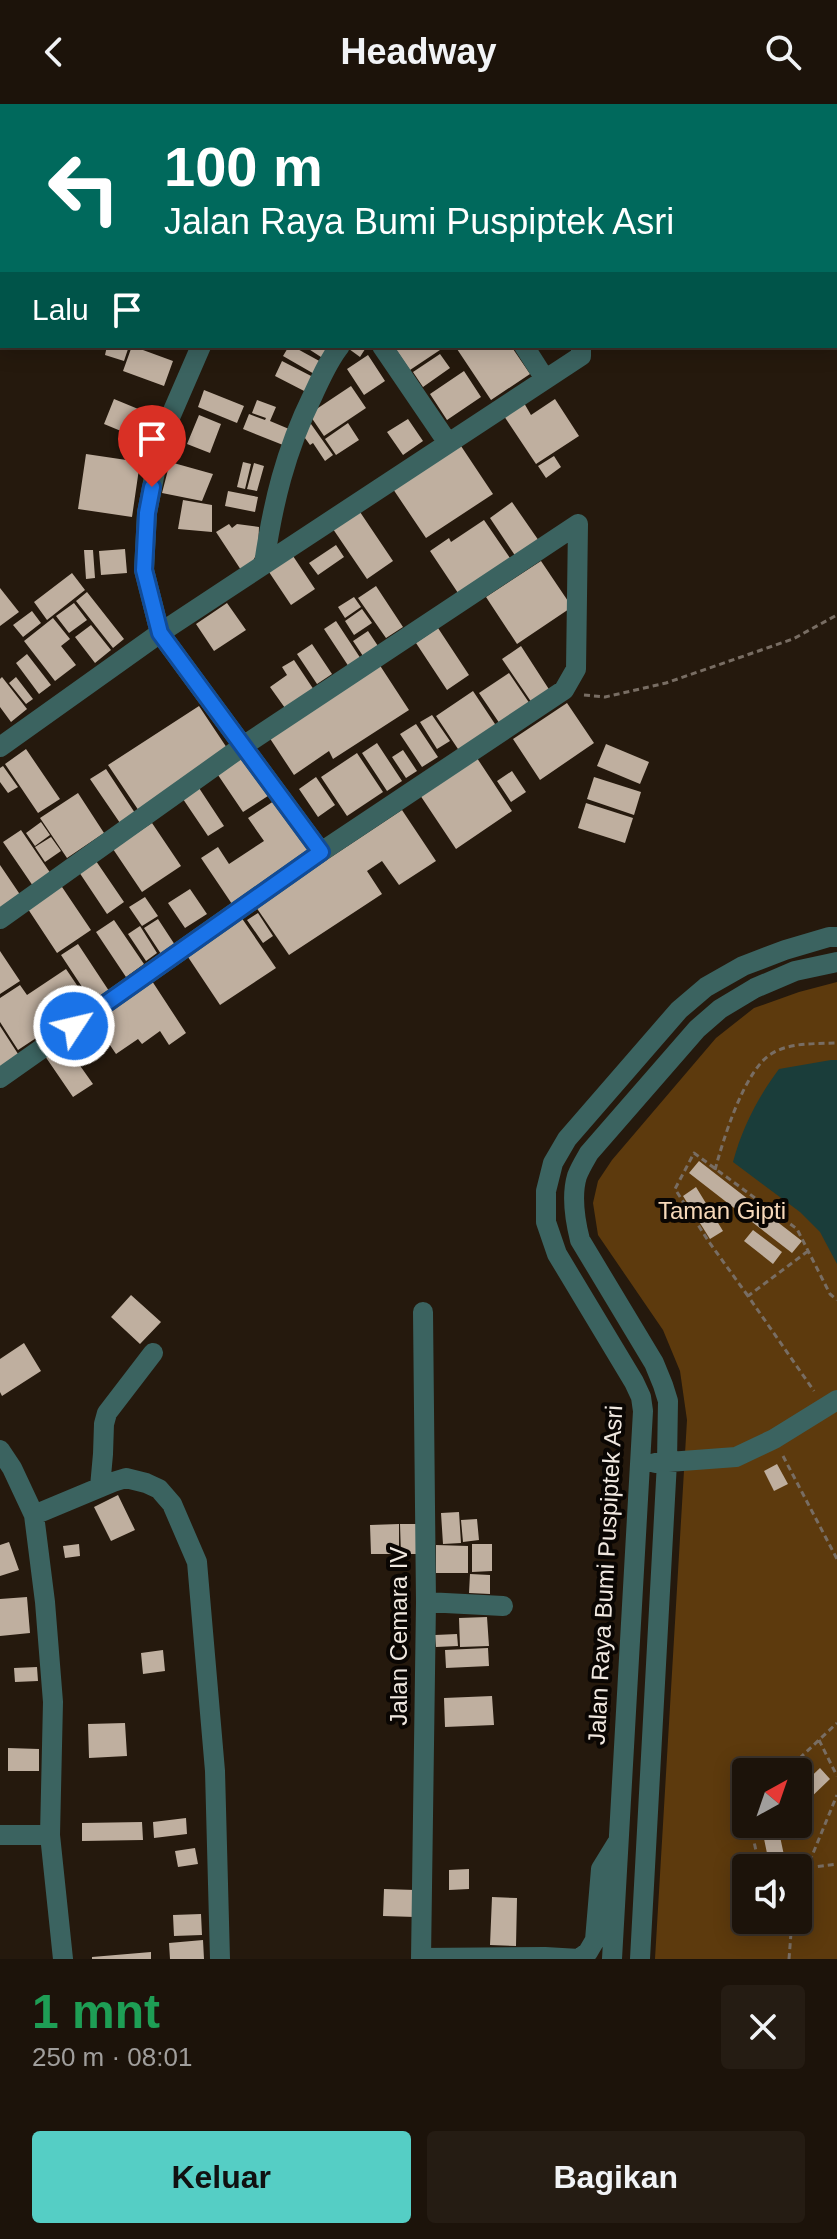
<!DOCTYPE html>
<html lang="id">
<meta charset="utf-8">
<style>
:root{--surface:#1c130a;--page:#251c13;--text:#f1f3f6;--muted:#a09e9c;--line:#3a322b;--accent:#55cec5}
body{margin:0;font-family:Helvetica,sans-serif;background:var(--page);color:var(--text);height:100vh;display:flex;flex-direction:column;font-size:30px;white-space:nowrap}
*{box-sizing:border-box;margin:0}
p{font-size:26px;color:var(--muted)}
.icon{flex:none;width:44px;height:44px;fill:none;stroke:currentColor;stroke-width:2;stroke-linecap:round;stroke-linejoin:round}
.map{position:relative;height:1855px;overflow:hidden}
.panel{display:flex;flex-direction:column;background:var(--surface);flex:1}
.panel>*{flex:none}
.banner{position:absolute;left:0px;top:0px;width:838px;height:244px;box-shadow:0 4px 20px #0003,0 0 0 2px var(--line);background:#00695c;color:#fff;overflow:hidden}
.needle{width:52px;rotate:40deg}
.buttons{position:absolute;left:732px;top:1654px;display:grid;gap:16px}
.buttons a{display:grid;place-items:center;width:80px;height:80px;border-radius:8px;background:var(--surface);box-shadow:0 4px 20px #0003,0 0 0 2px var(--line);font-size:40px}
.pin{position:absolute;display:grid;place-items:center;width:68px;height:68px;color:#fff;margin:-82px -34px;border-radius:50% 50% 50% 0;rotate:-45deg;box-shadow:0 0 8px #0007}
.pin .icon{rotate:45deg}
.me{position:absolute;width:88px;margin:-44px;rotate:55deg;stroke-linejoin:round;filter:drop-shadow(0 0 6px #0008)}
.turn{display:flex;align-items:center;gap:28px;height:168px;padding:0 32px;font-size:36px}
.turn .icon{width:104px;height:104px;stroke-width:2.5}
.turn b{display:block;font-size:56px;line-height:68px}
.then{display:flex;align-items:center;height:76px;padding:0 32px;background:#0003;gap:16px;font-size:30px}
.round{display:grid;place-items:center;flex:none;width:84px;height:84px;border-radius:8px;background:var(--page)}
.head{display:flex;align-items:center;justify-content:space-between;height:136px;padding:0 32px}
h1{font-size:48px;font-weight:700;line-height:60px;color:#1e9e55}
.action{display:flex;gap:16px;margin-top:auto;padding:16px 32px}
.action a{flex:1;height:92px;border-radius:8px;background:var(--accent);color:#111;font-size:32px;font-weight:700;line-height:92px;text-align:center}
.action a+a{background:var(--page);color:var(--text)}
header{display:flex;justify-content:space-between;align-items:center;height:104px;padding:0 32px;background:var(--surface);font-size:36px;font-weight:700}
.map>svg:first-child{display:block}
.green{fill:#5d3a0d;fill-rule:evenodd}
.water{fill:#1a3d3a}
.building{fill:#bfaf9f}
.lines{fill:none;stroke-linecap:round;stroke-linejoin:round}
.path{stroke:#786d63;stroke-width:3;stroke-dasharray:6 4;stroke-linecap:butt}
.minor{stroke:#3b6360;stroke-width:20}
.route-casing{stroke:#114b97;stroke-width:20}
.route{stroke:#1a73e8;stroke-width:14}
.labels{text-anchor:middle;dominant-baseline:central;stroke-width:8;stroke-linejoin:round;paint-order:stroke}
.park-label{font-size:24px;fill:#f7d9ba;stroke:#0a0603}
.street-label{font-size:24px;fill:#f0e8e0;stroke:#0a0603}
</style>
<header><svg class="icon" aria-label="back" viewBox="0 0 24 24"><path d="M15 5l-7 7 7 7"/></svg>Headway<svg class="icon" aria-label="search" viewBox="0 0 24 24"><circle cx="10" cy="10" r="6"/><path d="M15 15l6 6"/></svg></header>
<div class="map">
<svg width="837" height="1855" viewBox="0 0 837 1855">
<rect width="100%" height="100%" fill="#25190d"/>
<path class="green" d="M837,878V1855H655L687,1316L680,1267L663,1226L598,1131L593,1099L598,1077L612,1056L716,934L754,904L799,888ZM746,1668H798V1720H746ZM746,1764H798V1816H746Z"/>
<path class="water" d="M831,956H837V1160L820,1128L800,1108L733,1058C742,1024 758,993 779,965Z"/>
<path class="building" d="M107,242H129L124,257L105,251Z
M132,242L173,257L164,282L123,267Z
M289,242H292L323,259L316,271L283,252Z
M304,242H332L324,255Z
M351,242H367L360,253L349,245Z
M398,242H446L410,266L395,244Z
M455,242H511L530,270L491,296Z
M440,250L450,264L423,283L413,268Z
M368,251L385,277L364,291L347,265Z
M282,257L315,274L308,289L275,272Z
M464,267L481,293L447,316L430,290Z
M351,282L366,304L324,332L309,310Z
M204,286L244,302L237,319L198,303Z
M114,295L143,307L133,332L104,320Z
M555,295L579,332L536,360L504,312L524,299L531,311Z
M257,296L276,303L270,317L289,325L283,341L243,325L249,310L265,316L266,314L252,309Z
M199,311L221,320L210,349L187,340Z
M408,315L423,337L403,351L387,328Z
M348,319L359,336L336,351L325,335Z
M311,320L333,351L325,357L313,339L310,341L300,327Z
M461,342L493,390L426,434L393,385Z
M86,350L140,358L132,413L78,405Z
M554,352L561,363L546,374L538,362Z
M170,358L213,370L202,397L162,389Z
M243,358L251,360L245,385L237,383Z
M254,359L264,362L257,387L247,385Z
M228,387L258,393L255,408L225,402Z
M183,396L212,401V428L178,425Z
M512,398L539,437L516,453L490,414Z
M360,408L393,457L367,475L333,425Z
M484,416L512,457L458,489L430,447L449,434L451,438Z
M229,420L232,424L237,420L259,423L258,447L253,457L241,466L216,428Z
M336,441L344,453L318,471L309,459Z
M125,445L127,469L101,471L99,447Z
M84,446H93L95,474L86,475Z
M293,452L315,485L291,501L269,468Z
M541,457L572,503L517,540L486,493Z
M72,469L85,486L47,516L34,498Z
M376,482L403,523L386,534L358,494Z
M0,484L19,508L0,522Z
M87,488L124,535L113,544L76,497Z
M354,493L361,503L345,514L338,503Z
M74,499L87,516L69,529L56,512Z
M227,499L246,526L214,547L196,520Z
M362,505L372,519L354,531L345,517Z
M32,507L41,519L23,533L13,521Z
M53,514L70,535L61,542L76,561L55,577L24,537Z
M336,517L361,555L349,563L324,525Z
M91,521L111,546L95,559L75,533Z
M438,524L469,571L447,586L416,539Z
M368,527L380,545L365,555L353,537Z
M312,540L332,570L317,580L297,550Z
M521,542L552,590L534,602L502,555Z
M27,550L51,581L39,590L16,559Z
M294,556L316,589L285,604L270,583L287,571L282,563Z
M379,560L409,606L333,655L329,647L294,671L269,633Z
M509,569L532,603L502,623L479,589Z
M2,573L27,605L11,618L0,603V575Z
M16,573L33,595L26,600L9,579Z
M473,587L497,623L460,648L436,612Z
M567,599L594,639L540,676L513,635Z
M199,602L229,647L139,707L108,661Z
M432,611L450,637L437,645L420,618Z
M416,620L438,653L422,663L400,630Z
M377,639L402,677L387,687L362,649Z
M606,640L649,658L640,680L597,662Z
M26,645L60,695L38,709L5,660Z
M403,646L417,667L406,674L392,653Z
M357,649L383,688L347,712L321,673Z
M245,652L271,690L243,708L218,671Z
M477,654L512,707L456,745L420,691Z
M3,662L18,683L8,689L0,678V664Z
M106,665L135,709L120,719L90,675Z
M512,667L526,688L511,698L497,677Z
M316,673L335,701L318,713L299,685Z
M594,673L641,688L634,711L587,695Z
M199,684L224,722L208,732L183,695Z
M78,689L104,729L67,754L40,714Z
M277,695L312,747L232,800L201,754L218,743L229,760L264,737L248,714Z
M586,699L633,714L625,739L578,724Z
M402,706L436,757L399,781L382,757L367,767L382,790L289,851L256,803Z
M41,718L50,731L35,742L26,729Z
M152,719L181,762L142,788L113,745Z
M21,726L51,770L33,782L3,738Z
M51,733L61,747L45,758L35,743Z
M96,757L124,798L107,810L79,768Z
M0,761L21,792L0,806Z
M60,780L91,826L57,849L26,802Z
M190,785L207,810L185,824L168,799Z
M145,793L158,812L142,822L129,803Z
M258,809L273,832L263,839L247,816Z
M241,813L276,864L220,901L186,850Z
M158,815L175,841L161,850L144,824Z
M114,816L144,860L126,873L96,828Z
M140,822L157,849L146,857L128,830Z
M78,840L109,887L92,898L61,851Z
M0,847L20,877L0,890Z
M66,865L89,899L18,946L0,918V894L20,881L27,891Z
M152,877L186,929L169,941L160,927L142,940L138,935L116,950L93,916Z
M0,922L20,953L0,966Z
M64,939L93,980L73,993L45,952Z
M699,1057L802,1137L792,1149L689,1069Z
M696,1083L723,1127L710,1135L683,1092Z
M753,1126L782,1148L773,1160L744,1137Z
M131,1191L161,1218L140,1240L111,1213Z
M24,1239L41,1267L2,1292L0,1288V1255Z
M777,1360L788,1380L774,1387L764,1367Z
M118,1391L135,1426L111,1437L94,1403Z
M459,1408L461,1439L443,1440L441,1409Z
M477,1415L479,1436L463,1438L461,1416Z
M399,1420V1450H371L370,1421Z
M400,1420H420V1450H401Z
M9,1438L19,1466L0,1472V1441Z
M79,1440L80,1452L65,1454L63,1442Z
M472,1440H492V1467L472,1468Z
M436,1441L468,1442V1469H436Z
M470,1470L490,1471V1490L469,1489Z
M27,1493L30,1529L0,1532V1495Z
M487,1513L489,1542L460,1543L459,1514Z
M457,1530L458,1542L436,1543L435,1531Z
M488,1544L489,1562L446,1564L445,1546Z
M163,1546L165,1567L143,1570L141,1549Z
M37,1563L38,1577L15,1578L14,1564Z
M492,1592L494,1621L445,1623L444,1594Z
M125,1619L127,1652L89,1654L88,1620Z
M8,1644L39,1645V1667H8Z
M820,1664L830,1675L805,1699L798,1692V1685Z
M186,1714L187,1730L154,1734L153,1718Z
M142,1718L143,1736L82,1737V1719Z
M761,1720H782L778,1723L785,1756L769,1759Z
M195,1744L198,1760L178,1763L175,1747Z
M469,1765V1785L449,1786V1766Z
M384,1785L415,1786V1813L383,1812Z
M492,1793L517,1794L516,1842L490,1841Z
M201,1810L202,1831L174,1832L173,1811Z
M203,1836L204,1855H170L169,1839Z
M151,1848V1855H92V1853Z"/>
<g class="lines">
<path class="path" d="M584,591L605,593L666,579L793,535L837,511
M715,1066C723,1036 744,967 771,950C790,938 815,940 837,939
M808,1147L748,1192L814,1287
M748,1192L709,1138L675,1085L694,1049L797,1125L830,1190L837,1196
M783,1352L837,1455
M819,1636L837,1672
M785,1668L837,1619
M750,1720L759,1760L762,1764
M798,1765L837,1760
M798,1796L807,1764L837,1691
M789,1855L792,1816"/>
<path class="minor" d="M65,2L66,0
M211,2L213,0
M411,2L414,0
M585,2V0
M0,82L2,80
M201,242L162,332L147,409L144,466L160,529L321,748
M382,242L448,339
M524,242L545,275
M264,460C273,399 285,348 313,291C321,274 328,257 340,242
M0,643L160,529L581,252V242
M0,815L243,642L578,420
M0,974L321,748L564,586L576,565L578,420
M0,1346L12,1364L34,1411L45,1498L53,1598L50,1731L63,1855
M655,1359L736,1353L774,1335L837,1296
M100,1383L103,1350L104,1320L107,1309L153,1249
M34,1411L113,1378L126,1374L146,1379L159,1385L172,1400L197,1458L215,1667L220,1855
M426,1498L503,1502
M0,1731H50
M421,1854L545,1853L579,1855
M421,1855L426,1498L423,1208
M579,1855L588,1848L595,1836L601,1765L617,1739
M612,1855L643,1307L641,1293L634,1278L557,1150L546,1118V1087L553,1059L567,1035L679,906L706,883L743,862L785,846L829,833H837
M640,1855L667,1358L668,1297L663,1281L654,1259L580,1136C575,1116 571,1092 577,1072C580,1064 585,1056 589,1049L697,925L720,905L755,884L795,867L837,858"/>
</g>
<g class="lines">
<g class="route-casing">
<path id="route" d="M74,922L321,748L160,529L144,466L147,409L152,383"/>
</g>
<use href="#route" class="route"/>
</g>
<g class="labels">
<g class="park-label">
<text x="722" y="1106">Taman Gipti</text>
</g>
<g class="street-label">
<text transform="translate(605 1471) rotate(-87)">Jalan Raya Bumi Puspiptek Asri</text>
<text transform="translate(398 1532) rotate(-90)">Jalan Cemara IV</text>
</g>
</g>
</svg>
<div class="buttons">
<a><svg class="needle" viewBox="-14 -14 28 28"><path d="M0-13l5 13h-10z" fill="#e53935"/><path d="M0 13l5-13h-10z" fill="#a09e9c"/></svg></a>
<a><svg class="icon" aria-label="sound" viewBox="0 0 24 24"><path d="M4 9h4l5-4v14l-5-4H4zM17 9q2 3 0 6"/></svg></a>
</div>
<div class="pin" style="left:152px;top:383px;background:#d93025"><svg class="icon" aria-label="arrive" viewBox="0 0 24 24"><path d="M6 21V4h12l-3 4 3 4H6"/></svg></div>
<svg class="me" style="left:74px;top:922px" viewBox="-20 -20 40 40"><circle r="17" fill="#1a73e8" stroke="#fff" stroke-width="3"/><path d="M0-11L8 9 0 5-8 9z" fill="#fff"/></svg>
<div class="banner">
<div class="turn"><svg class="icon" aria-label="left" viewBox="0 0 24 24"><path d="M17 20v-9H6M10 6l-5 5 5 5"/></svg><div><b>100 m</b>Jalan Raya Bumi Puspiptek Asri</div></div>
<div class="then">Lalu<svg class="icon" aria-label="arrive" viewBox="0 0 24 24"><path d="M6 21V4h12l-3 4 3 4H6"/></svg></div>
</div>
</div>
<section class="panel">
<div class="head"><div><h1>1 mnt</h1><p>250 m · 08:01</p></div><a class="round"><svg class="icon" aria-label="close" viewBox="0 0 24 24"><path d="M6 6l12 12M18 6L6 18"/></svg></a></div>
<div class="action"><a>Keluar</a><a>Bagikan</a></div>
</section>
